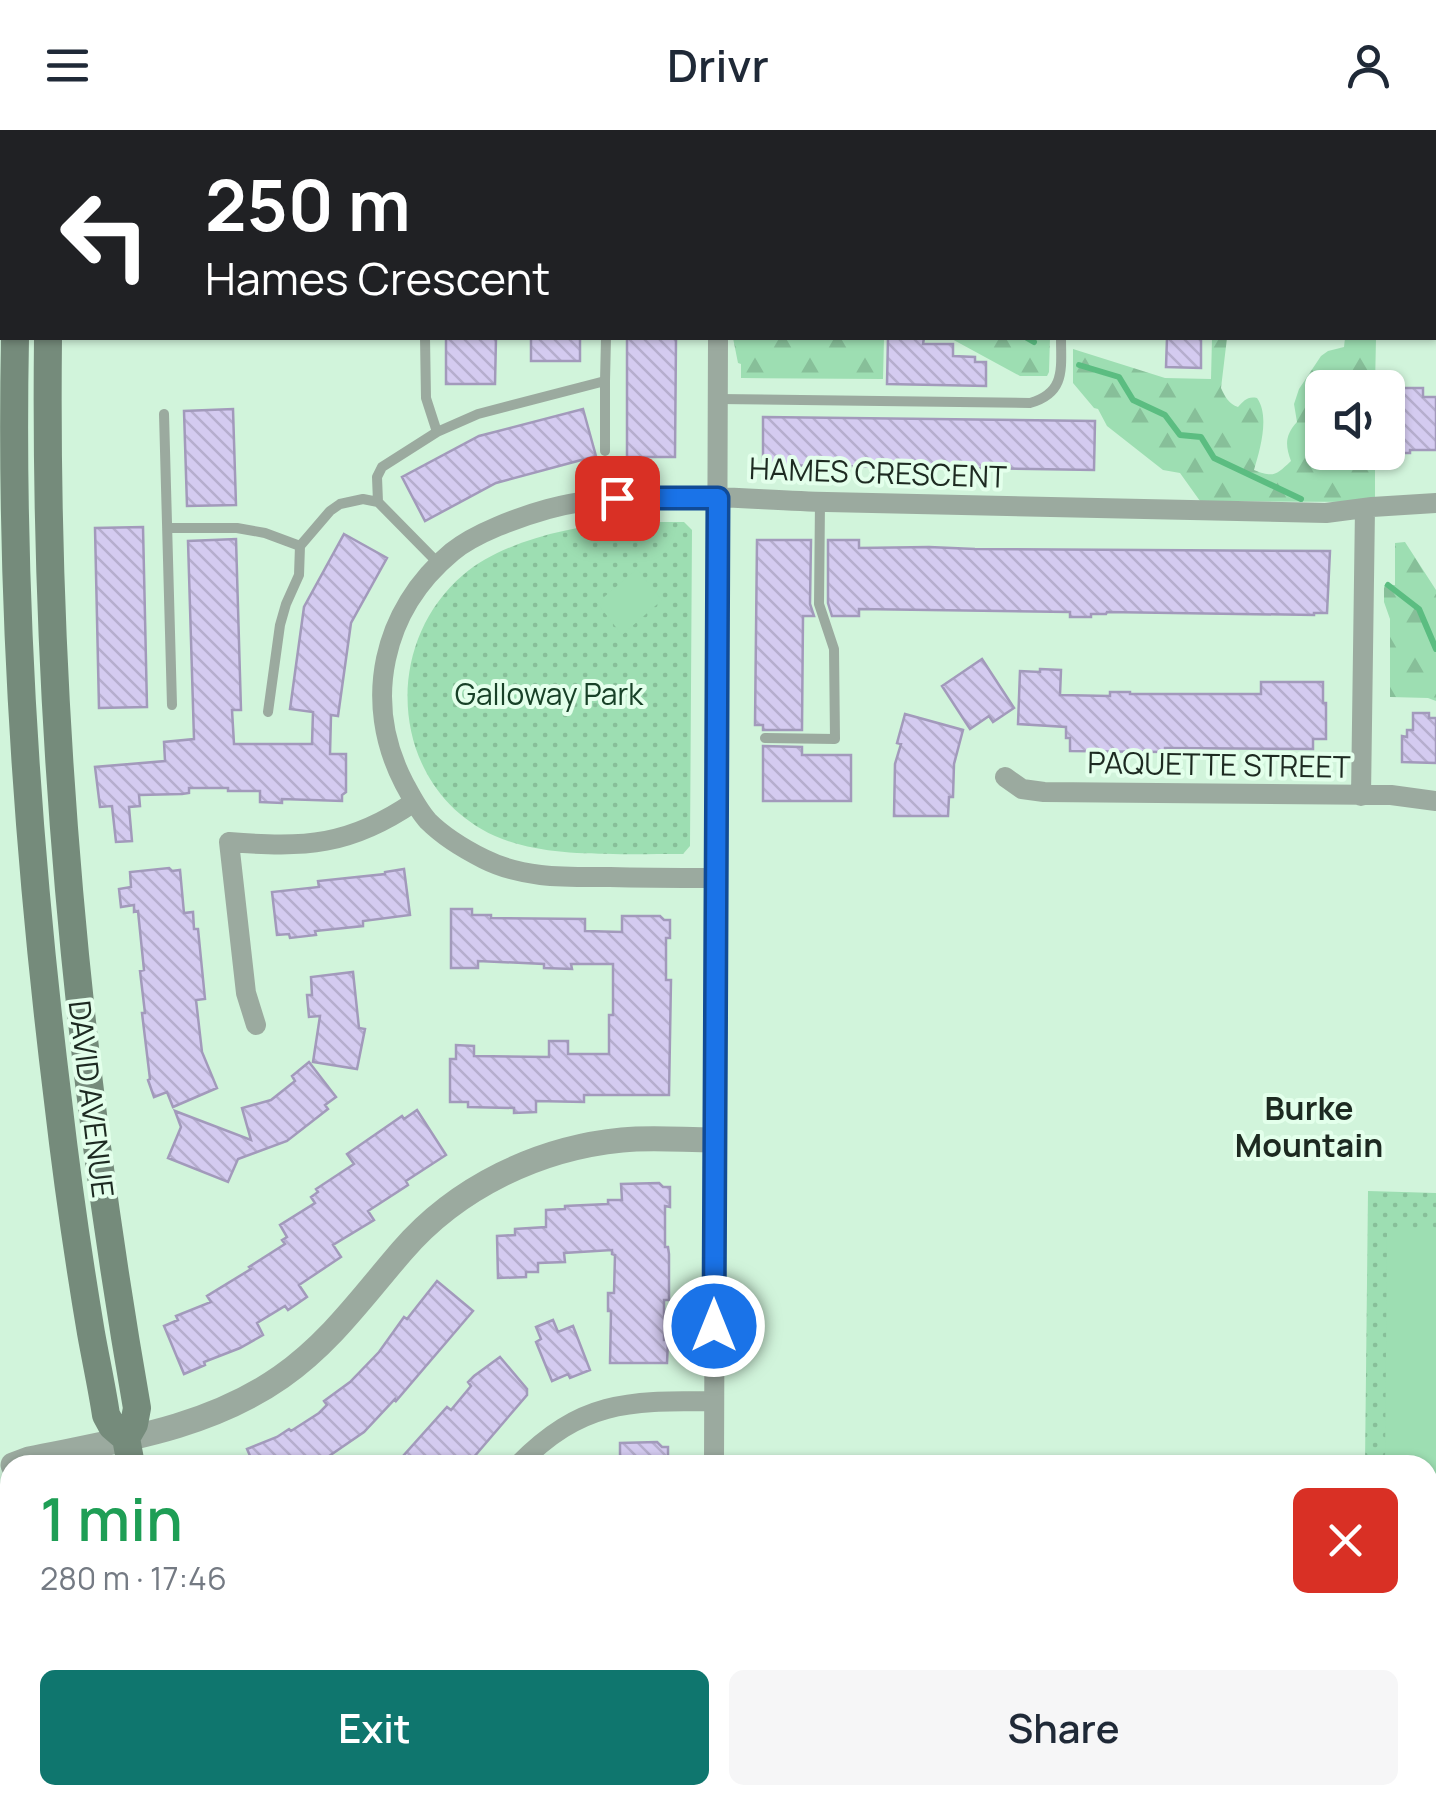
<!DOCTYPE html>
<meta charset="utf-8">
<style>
:root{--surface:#fff;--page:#f6f6f7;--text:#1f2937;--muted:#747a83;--accent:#0f766e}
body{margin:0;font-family:Manrope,sans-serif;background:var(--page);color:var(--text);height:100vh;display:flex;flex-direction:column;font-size:38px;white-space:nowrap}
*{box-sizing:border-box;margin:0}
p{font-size:32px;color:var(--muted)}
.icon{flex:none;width:55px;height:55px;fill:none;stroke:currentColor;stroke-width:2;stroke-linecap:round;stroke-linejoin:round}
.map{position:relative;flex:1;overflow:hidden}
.panel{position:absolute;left:0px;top:1325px;width:1438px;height:350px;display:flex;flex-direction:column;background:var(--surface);border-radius:30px 30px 0 0;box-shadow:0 2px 8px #0004}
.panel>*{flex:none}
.banner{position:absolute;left:0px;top:0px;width:1438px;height:210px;box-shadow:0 2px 8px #0004;background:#202124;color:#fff;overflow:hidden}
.fabs{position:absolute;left:1305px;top:240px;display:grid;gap:20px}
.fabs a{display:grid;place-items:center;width:100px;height:100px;border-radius:15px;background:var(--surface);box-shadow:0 2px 8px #0004;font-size:50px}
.pin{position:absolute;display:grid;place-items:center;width:85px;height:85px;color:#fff;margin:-42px;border-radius:20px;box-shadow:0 5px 15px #0006}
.me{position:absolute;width:110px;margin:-55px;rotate:0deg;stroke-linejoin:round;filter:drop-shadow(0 0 8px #0008)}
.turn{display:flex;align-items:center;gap:35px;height:210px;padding:0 40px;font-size:45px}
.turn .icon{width:130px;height:130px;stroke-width:2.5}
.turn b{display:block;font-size:70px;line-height:85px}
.round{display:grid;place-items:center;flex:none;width:105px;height:105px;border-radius:15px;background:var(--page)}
.head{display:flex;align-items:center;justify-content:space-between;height:170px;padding:0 40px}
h1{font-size:60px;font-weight:600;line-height:75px;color:#1e9e55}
.action{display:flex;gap:20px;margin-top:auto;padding:20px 40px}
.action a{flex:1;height:115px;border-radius:15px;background:var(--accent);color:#fff;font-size:40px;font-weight:600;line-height:115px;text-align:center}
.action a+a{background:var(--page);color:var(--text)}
header{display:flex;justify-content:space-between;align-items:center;height:130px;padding:0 40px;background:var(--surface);font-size:45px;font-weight:600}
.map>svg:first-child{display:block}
.forest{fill:url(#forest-firs)}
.park{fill:url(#park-dots)}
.pitch{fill:#9ddeb2}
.water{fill:url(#water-waves)}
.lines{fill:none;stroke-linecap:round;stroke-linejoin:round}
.stream{stroke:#5bbd81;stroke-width:6}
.building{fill:url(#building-back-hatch);stroke:#a29abb;stroke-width:2.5}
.service{stroke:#9baa9f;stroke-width:10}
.minor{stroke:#9baa9f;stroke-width:20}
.tertiary{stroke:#9baa9f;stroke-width:25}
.secondary{stroke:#758b7b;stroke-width:28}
.route-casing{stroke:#114b97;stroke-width:25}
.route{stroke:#1a73e8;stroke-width:18}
.labels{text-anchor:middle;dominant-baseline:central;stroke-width:8;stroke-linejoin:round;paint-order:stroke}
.street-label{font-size:30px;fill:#1d2a21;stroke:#e3ffeb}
.park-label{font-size:30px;fill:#184128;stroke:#e3ffeb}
.neighbourhood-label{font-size:32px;font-weight:bold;fill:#1d2a21;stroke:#e3ffeb}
</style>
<header><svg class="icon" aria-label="menu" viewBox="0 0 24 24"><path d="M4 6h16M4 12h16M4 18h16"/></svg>Drivr<svg class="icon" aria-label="person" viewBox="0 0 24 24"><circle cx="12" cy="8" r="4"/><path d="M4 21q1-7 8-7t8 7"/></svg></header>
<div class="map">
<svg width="1436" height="1675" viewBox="0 0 1436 1675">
<defs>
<pattern id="forest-firs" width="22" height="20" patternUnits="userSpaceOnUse" patternTransform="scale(2.5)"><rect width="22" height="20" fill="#9ddeb2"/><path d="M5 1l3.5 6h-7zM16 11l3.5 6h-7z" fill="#87bf99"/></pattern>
<pattern id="park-dots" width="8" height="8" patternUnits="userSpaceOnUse" patternTransform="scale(2.5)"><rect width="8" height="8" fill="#9ddeb2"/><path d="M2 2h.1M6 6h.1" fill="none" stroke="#87bf99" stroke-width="1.8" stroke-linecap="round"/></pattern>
<pattern id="water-waves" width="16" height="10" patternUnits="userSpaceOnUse" patternTransform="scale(2.5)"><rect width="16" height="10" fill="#5bbd81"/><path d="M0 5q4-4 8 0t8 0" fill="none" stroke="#4b9a69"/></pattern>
<pattern id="building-back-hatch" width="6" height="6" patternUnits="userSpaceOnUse" patternTransform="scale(2.5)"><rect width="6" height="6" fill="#d4cbf0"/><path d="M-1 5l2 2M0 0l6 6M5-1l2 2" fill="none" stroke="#b6aece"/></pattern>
</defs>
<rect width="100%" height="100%" fill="#d1f4db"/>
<path class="forest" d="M733,208H884L883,249L741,248V234L738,233Z
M950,208H1050L1049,242L1047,246H1020Z
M1212,208H1227L1221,258C1225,267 1229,274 1238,277C1244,271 1247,266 1257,268C1270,286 1260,320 1254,340C1274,348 1276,345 1291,331C1285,315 1285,305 1297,292L1294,274L1299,259L1321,226L1328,221L1344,217L1345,208H1376L1375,257L1322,258V322L1375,323V372L1200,371L1180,343L1163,340L1107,296L1098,279L1094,278L1073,253V219L1165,248L1211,249Z
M1405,412L1436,460V571L1428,568L1390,567V489L1384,472V455H1395V413Z
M1436,1552V1675H1261L1292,1665H1428V1558Z
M470,1665H690V1675H452Z
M735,1665H1153L1178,1674L1217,1672L1245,1675H735Z"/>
<path class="park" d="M620,392H684L692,400L690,716L683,724C626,723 548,730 495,706C391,659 379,517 463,445C503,411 569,397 620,392Z
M1368,1061L1436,1063V1517H1428V1335H1365Z"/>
<path class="pitch" d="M637,439L662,470L622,505L597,473Z
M1387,1102H1436V1463H1428V1335H1385Z"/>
<path class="water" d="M276,1665H334L335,1675H278Z"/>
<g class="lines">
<path class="stream" d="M1435,21H1436
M1027,208L1034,212
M1079,235L1119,247L1133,270L1165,285L1180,305L1201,307L1214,328L1301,369
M1388,455L1419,479L1436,519
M917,1675L936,1669L951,1675"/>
</g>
<path class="building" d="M446,208H496L495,254H446Z
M531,208H580V231H531Z
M627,208H676L675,327H627Z
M888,208H924L923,214H953V226L975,227V232H986V256L887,254Z
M1167,208H1201V238L1166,237Z
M1392,258H1423V267H1436V320H1410V323H1392Z
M233,279L236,375L187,376L184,281Z
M583,279L596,326L496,353L425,391L402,347L479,306Z
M763,287L1095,291L1094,340L763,335Z
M143,397L147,577L99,578L95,398Z
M344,404L387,428L351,493L338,586L331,585L330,624H346V662L342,665V671L282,669V673L260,672V661H228V658H189V663L182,664L139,665L140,676L129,677L132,711L116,712L112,676L100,677L95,637L165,631L164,612L194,609L188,411L236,409L241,580H232L234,614H312L313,582L290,579L304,477Z
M757,410H811L810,474L814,486H803L802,600H763V595H755Z
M828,410H859V418L929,417L975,419L1330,421L1327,483H1314V485L1107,482L1106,484H1091V487H1070V482L859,479V486H832L828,473Z
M982,529L1014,578L993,592L989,586L970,599L942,556Z
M1040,539L1061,540L1060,565L1110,566V562H1130V564H1261V552H1323V573H1326V609H1313V619L1165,618V622L1070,621V608H1066V597L1018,594L1020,541L1040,542Z
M1413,583H1429V588H1436V633L1402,632V606L1407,607V600H1413Z
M905,584L963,600L954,634L953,667H949L948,686H894L895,634L901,614L897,613Z
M763,616L802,617V625H851V671H763Z
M169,738L172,741L180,740L184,783L193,782L194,799H198L205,869L196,870L202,922L217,958L173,977L167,962L154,967L148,950L150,949L142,883H145L140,841L144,840L138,781L134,782V775L121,777L119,759L131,757L130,742Z
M404,739L410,785L363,791V796L315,801L316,805L290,808L289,804L277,805L272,762L319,757L318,751L385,744V742Z
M451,779H472V785H491V788L585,789V801L622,802V786H660L664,790H670V808H666V850H671L669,965H584V972L536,971V982L514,983V978L468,977V972H450V929H456V915L474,916V926L549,927V911H568V924H609V885H613V834H571L572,839L544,838V834L478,831V838H451Z
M353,842L359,898L365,899L357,939L313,932L320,886L309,887L307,865H312L311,847Z
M309,932L336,967L325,975L328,979L287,1011L238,1029L228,1052L168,1028L181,997L175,981L251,1010L242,978L271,970L295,951L292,946Z
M417,980L446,1025L406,1051L408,1055L368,1081L374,1090L333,1115L341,1127L299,1155L307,1167L288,1180L285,1176L257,1193L263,1205L240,1218L204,1232L205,1235L184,1244L164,1196L178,1190L176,1186L211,1172L207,1166L251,1139L249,1137L285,1114L282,1110L287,1107L280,1095L315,1073L311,1067L318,1062L316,1059L354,1034L347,1024L402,986L404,989Z
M659,1053L663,1057H670V1077L665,1076V1117H668L669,1124V1170H664V1210H668L667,1233H610L611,1181H608V1163H614L615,1125L612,1124V1120L564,1123L565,1132L538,1133V1142H526V1147L498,1148L497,1106L515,1105V1099L546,1097V1080L565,1079V1076L608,1074V1070H622L621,1054Z
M437,1151L473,1181L396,1271L395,1269L364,1302L316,1335H254L247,1319L277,1307L289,1299L291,1301L319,1283L327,1275L324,1271L350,1252L379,1222L404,1187L407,1189Z
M553,1190L558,1202L573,1196L590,1240L570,1248L568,1244L552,1251L536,1212L541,1209L536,1197Z
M500,1227L527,1259V1265L467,1335H395L447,1277L451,1280L471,1256L468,1252L474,1246Z
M657,1312L662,1317H668V1335H620V1313Z"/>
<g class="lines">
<path class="service" d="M1062,2V0
M1435,175H1436
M425,208L426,268L437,302
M605,251V321
M719,269L1030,273C1066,263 1061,238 1061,208
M164,284L172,575
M378,372L439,434
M168,398H237L265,403L300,416
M268,582L280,495L286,474L299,445L300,416L330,381L340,374L363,369L378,372L377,347L382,337L437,302L478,284L605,251L606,208
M765,608L835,609L834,519L819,474L820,372
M0,1501L10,1525
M51,1665L54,1675"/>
<path class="minor" d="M718,2V0
M1005,647L1022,659L1044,662L1391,665L1436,671
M1361,666L1365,378
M716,748C681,748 645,748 610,747C567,747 524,749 484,729C464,719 444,707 428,691C418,680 411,666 404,653C362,572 382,480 452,422C475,403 519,387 548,379C633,356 740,370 827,372C993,375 1159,379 1326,383L1372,377L1436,373
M256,895L246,863L229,712C305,718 350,716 414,672
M518,1335C582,1270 628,1271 714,1271
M714,1335L718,208
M712,1675V1665"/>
<path class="tertiary" d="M13,1335L29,1329C116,1311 207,1299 281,1247C330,1213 364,1165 402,1121C457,1057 539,1018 622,1010C653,1007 683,1010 714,1010"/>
<path class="secondary" d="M19,2V0
M53,2V0
M15,208C10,460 27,720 58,971C67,1049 78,1126 91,1203C96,1231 102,1258 106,1285L112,1296L126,1308L131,1335
M48,208C44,567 75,924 137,1278L134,1294L126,1308
M204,1665L206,1675"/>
</g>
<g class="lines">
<g class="route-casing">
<path id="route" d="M617,368H718L714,1196"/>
</g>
<use href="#route" class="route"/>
</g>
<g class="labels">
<g class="street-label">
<text transform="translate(878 342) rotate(2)">HAMES CRESCENT</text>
<text transform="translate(1219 634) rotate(1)">PAQUETTE STREET</text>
<text transform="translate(92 969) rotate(83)">DAVID AVENUE</text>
</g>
<g class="park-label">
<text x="549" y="563">Galloway Park</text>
</g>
<g class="neighbourhood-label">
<text x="1309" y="978">Burke<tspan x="1309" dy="37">Mountain</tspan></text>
</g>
</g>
</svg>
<div class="fabs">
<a><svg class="icon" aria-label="sound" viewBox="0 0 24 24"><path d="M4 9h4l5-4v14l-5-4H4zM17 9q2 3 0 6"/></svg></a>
</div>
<div class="pin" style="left:617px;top:368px;background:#d93025"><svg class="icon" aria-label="arrive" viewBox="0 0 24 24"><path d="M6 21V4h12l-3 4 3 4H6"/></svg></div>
<svg class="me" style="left:714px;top:1196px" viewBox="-20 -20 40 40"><circle r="17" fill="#1a73e8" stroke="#fff" stroke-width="3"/><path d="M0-11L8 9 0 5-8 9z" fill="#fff"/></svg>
<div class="banner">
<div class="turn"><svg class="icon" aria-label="left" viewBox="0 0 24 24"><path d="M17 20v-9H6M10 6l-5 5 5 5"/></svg><div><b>250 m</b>Hames Crescent</div></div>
</div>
<section class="panel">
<div class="head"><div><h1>1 min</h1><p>280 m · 17:46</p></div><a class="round" style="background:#d93025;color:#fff"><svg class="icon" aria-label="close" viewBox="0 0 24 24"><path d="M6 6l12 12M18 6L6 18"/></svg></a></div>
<div class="action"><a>Exit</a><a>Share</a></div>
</section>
</div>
